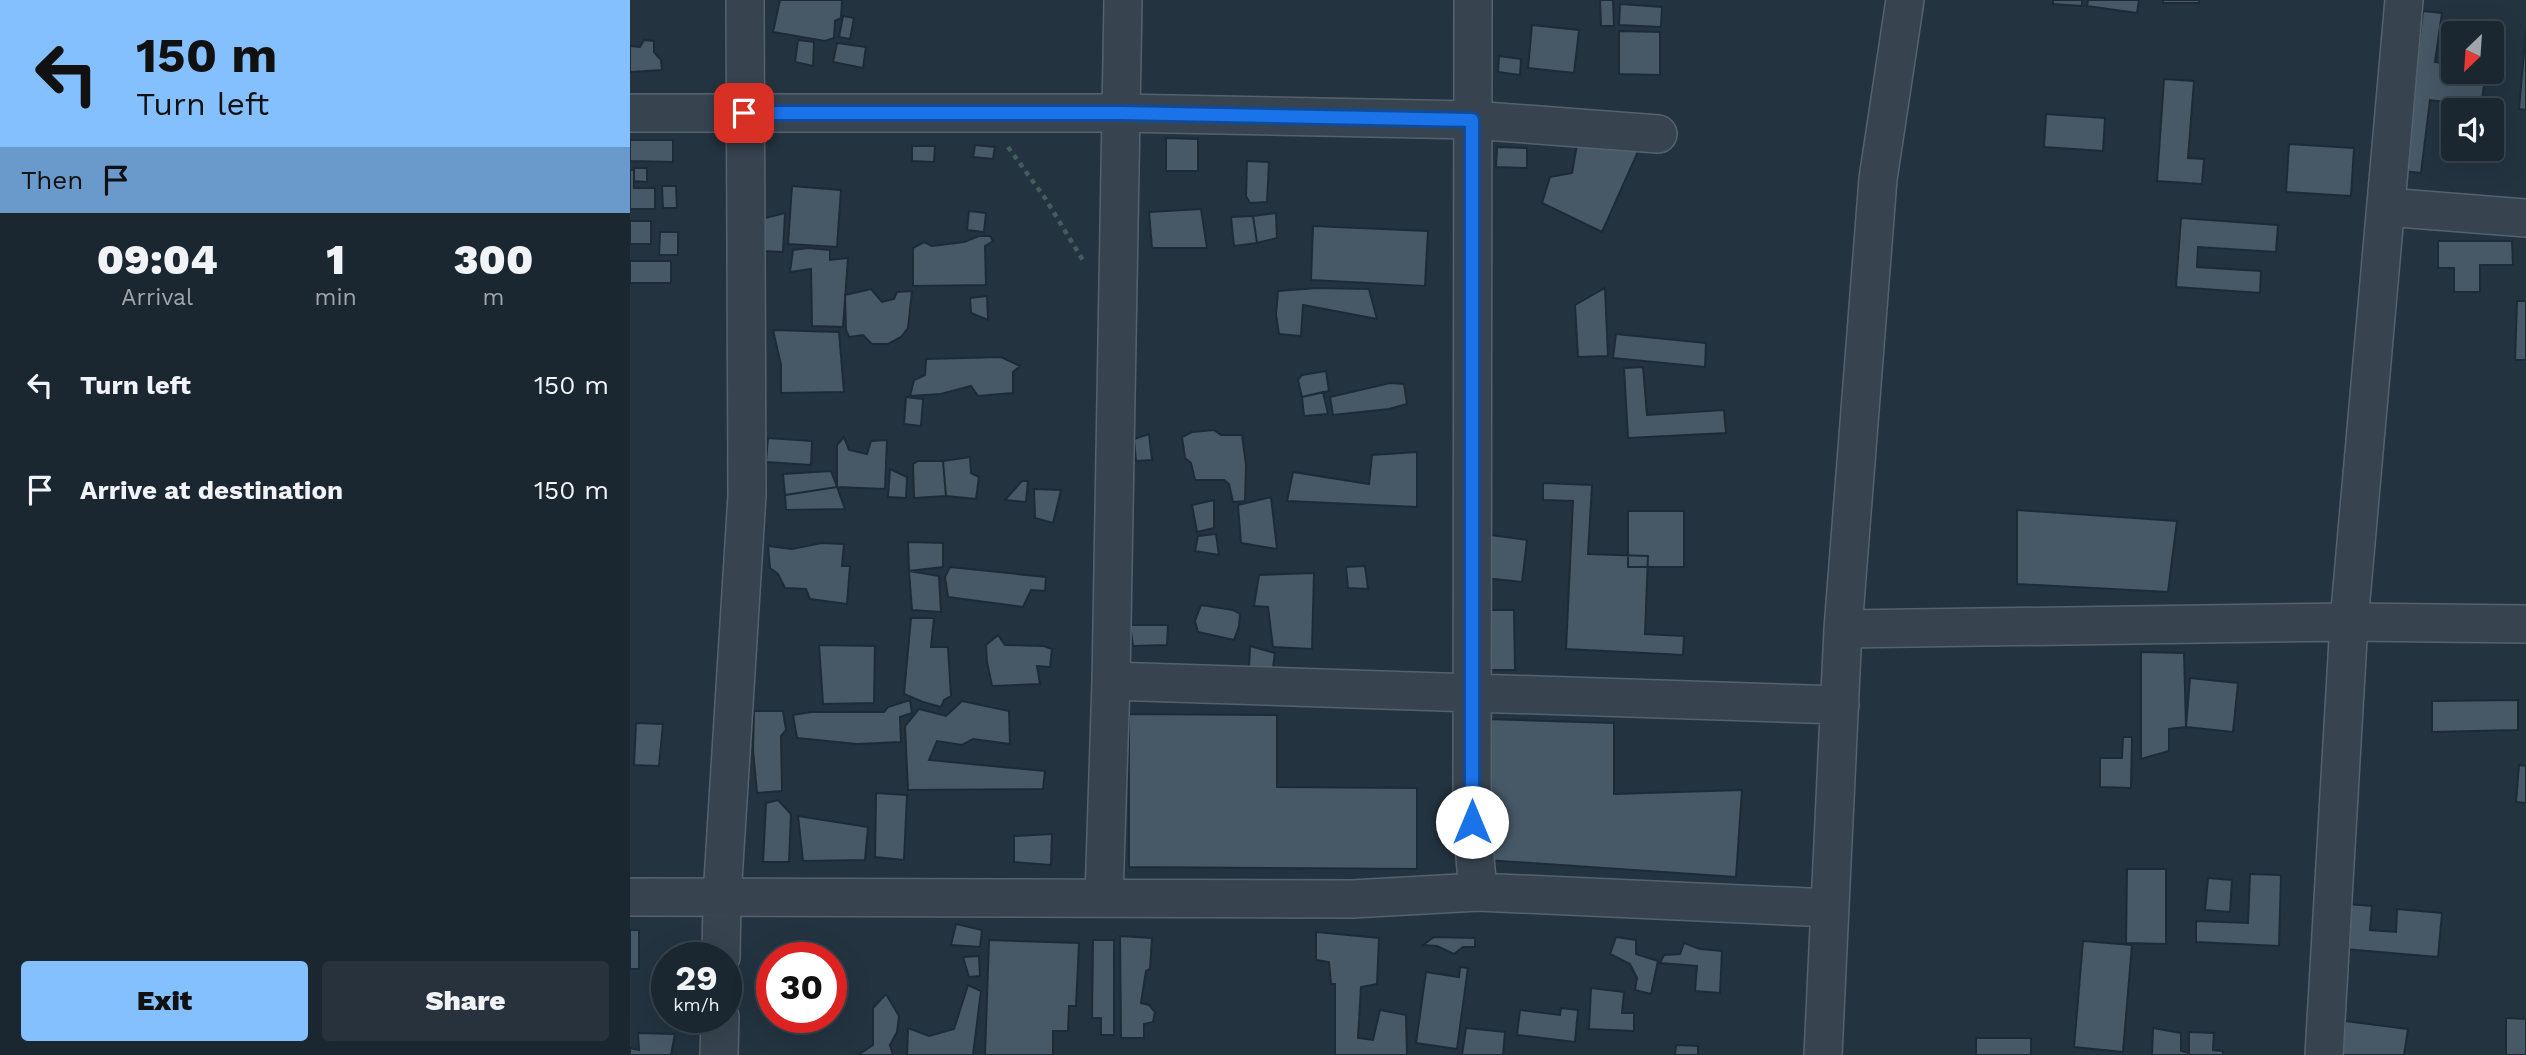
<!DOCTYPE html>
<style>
:root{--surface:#1a2630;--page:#27323c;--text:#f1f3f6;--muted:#9fa5ab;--line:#38434c;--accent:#85c0fe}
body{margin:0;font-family:"Work Sans",sans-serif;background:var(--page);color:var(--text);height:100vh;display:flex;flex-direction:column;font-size:26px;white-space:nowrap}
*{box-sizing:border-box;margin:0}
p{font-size:23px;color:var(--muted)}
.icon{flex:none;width:38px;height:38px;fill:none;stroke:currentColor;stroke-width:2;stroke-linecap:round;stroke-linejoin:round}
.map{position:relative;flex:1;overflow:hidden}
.panel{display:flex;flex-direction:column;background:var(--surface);width:630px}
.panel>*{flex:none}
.top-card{background:#85c0fe;color:#111;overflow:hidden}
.needle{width:46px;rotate:205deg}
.tools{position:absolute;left:1811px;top:21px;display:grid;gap:14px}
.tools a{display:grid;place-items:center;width:63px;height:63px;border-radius:7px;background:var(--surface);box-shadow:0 7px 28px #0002,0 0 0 2px var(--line);font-size:35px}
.speed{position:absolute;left:21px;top:942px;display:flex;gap:14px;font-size:35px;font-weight:700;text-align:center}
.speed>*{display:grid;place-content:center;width:91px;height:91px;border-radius:50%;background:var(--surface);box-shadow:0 7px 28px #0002,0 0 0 2px var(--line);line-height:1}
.speed small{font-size:18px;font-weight:400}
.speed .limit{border:10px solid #d22;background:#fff;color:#111}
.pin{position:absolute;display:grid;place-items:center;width:60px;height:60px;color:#fff;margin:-30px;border-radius:14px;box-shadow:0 4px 10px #0006}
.me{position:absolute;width:77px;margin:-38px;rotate:0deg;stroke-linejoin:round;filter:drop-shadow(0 0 5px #0008)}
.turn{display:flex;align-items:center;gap:24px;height:147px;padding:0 21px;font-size:32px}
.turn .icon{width:91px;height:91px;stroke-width:2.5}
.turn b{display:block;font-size:49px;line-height:60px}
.then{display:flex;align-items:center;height:66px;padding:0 21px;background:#0003;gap:14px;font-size:26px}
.eta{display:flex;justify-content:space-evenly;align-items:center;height:119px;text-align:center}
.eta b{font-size:42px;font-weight:800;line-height:49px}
.cta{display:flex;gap:14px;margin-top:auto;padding:14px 21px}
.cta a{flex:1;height:80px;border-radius:7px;background:var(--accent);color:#111;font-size:28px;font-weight:800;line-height:80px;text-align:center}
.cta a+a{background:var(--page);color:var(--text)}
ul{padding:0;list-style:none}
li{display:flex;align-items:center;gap:21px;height:105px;padding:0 21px}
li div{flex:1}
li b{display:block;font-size:26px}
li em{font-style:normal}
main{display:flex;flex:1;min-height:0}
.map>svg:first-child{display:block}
.building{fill:#475867;stroke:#1e2b37;stroke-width:2}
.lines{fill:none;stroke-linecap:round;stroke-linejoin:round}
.minor-casing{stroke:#55626e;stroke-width:40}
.path{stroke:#435d5d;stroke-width:4.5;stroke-dasharray:5 5;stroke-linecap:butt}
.minor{stroke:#374450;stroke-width:37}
.route-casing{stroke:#114b97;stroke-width:18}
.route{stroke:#1a73e8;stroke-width:12}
</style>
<main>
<section class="panel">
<div class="top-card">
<div class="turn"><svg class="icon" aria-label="left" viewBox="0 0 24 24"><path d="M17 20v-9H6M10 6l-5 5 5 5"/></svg><div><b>150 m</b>Turn left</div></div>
<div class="then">Then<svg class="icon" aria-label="arrive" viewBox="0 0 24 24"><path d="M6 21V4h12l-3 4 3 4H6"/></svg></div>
</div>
<div class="eta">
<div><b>09:04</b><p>Arrival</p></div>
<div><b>1</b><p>min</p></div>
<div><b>300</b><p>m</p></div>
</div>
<ul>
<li><svg class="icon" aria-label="left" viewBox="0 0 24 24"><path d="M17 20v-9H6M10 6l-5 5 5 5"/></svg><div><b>Turn left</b></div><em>150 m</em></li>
<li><svg class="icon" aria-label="arrive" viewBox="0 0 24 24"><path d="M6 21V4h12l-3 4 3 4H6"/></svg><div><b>Arrive at destination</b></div><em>150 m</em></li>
</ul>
<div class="cta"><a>Exit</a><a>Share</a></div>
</section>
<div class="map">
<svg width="1896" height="1055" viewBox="0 0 1896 1055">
<rect width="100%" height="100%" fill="#233340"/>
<path class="building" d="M150,0H212L211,18L205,21L204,38L195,41L143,32Z
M970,0H983L984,26H971Z
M1423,0H1452V6L1423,4Z
M1458,0H1509L1507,13L1457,6Z
M1533,0H1569V3H1533Z
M990,4L1032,7L1031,27L989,25Z
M1793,11L1812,13L1805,62L1824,65V72H1856L1851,106L1800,100L1791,173L1773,171Z
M213,16L224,18L220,39L209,37Z
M902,25L949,30L944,73L898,68Z
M1896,30V110L1889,109Z
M989,31L1030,32V75L989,74Z
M14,40L24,41V52L31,60L32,70L0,72V46L10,47Z
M168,40L184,42L183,66L165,62Z
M207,43L236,47L233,68L203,62Z
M869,56L891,59L890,75L868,72Z
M1534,79L1564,81L1558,158L1574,159L1572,184L1527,181Z
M1416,114L1475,118L1473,151L1414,147Z
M536,138L568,139V171H536Z
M0,140H43V162L0,161Z
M1659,144L1724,148L1721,196L1656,192Z
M345,145L365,147L363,159L343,157Z
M947,145H1011L972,232L912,203L920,177L942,173Z
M282,146H305L304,162L282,161Z
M867,147L897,148V168L866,167Z
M617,161L639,162L637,202L620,203L616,196Z
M4,168H17V182L4,181Z
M0,170H4V188H25V209H0Z
M32,186H46L47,208H33Z
M162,186L211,190L207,247L158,244Z
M571,209L577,248H522L519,212Z
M339,211L356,213L354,232L337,230Z
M155,213L153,252L133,251L135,218Z
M646,213L647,238L627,243L623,216Z
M623,216L627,243L604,246L601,217Z
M1551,218L1648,225L1646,252L1568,247L1567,267L1631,271L1630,293L1546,287Z
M0,221H21V244H0Z
M683,226L798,231L795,286L681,280Z
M30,232H48V255H29Z
M349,236H360L363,241L355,246L356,285L283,286V248L294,242L302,246L334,242Z
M1808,241H1882L1883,265H1850V292H1824V268H1808Z
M178,248L200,250V260L218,258L213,327L182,326L181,269L160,272L163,250Z
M0,261H41V283H0Z
M687,288L739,289L747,319L673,305L671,336L649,334L646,315L648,291Z
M975,288L978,356L948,357L945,305Z
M241,289L252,302L264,299L267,292L282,291L278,328L271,337L258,344H242L233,335L219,337L216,330L215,295Z
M357,296L358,320L341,313L340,298Z
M1887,301H1896V360H1885Z
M143,330L209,332L214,392L151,393V365Z
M986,334L1076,343L1075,367L983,358Z
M371,357L390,366L383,372V393L348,396L341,386L311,394L280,396L284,380L295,375L296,359Z
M1013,367L1017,415L1094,410L1096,433L998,438L994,368Z
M696,371L699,391L672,397L668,380L672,375Z
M760,383L774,384L777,404L759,409L703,415L700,397Z
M693,392L698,414L674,416L672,397Z
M276,397L293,399L291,426L274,424Z
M584,430L591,435H612L616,465L615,501L603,502L599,484L594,480H565L561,463L555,458L552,437L562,432Z
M519,434L522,460L506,461L504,439Z
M214,437L219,450L237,454L241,441L257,440L255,489L207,487V445Z
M138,438L182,441L181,465L136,462Z
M787,452V507L657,501L663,472L739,484L742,455Z
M340,457L341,473L349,477L346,499L316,496L313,461Z
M288,461H313L316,496L284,498L283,464Z
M260,469L277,477L276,498L258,497Z
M201,471L207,487L155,495L153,474Z
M392,481H398L396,502L375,500Z
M913,483L962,485L958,554L1018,556L1015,634L1054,636L1053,655L936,649L943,501L913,500Z
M207,487L215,509L156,510L155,495Z
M404,489L431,490L423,523L405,518Z
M641,497L647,549L611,543L608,505Z
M584,500V528L567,532L562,505Z
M1387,510L1547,521L1538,592L1387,584Z
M998,511H1054V567H998Z
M586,534L589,555L565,551L568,536Z
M861,535L897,540L892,582L855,578Z
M278,542L313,543V567L279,571Z
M192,543L214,544L212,566H220L217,604L180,599L176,589L155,588L148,574L140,568L138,546L162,549Z
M735,566L738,589L718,588L716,567Z
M320,567L416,577L415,591L401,590L393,607L318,597L315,577Z
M279,571L309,576L311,612L282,610Z
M684,573L682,649L643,647L638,607L624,606L629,575Z
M571,605L603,610L610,614L609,626L604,640L568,632L565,621Z
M856,610H884L885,670H856Z
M281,618H304L301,647H318L321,696L314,700L311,707L293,702L274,694Z
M500,625H538L537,645L503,646Z
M368,635L375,645L414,646L422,649L420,667L407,666L410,684L362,686L357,662L356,645Z
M189,645L245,646L244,703L193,704Z
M620,646L645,653L642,675L619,669Z
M1511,652L1554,653L1556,727L1539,729V751L1511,759Z
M1560,678L1608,683L1603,732L1556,727Z
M280,700L282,713L270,717L271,742L227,744L167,738L163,715L181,712H254L258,707Z
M1888,700V730L1802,732V701Z
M332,701L379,711L380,744L343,739L332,745L307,741L299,760L415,771L413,789L278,790L275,726L289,709L316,716Z
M124,711H153L156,730L151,736L152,791L127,793L123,750Z
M499,714L647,715V787L787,788V869L499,867Z
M857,719L984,723V794L1112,790L1106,877L856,860Z
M6,723L33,724L29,766L4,765Z
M1493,737H1502L1501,788L1470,787V758H1492Z
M1889,765L1896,766V803L1886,802Z
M246,793L277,795L274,860L245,857Z
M148,800L161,814L159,862H133L136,803Z
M168,816L238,827L235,860L173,861Z
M422,834L421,865L384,862V836Z
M1497,869H1536V944L1496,943Z
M1620,874L1651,875L1649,946L1566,942V921L1618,923Z
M1578,878L1602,880L1600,912L1575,910Z
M1717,904L1742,906L1740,930L1766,932L1767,909L1812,913L1808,957L1714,949Z
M326,924L352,930L350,947L321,945Z
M0,930H9V969H0Z
M686,932L749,938L747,984L731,987L728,1038L743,1040L750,1010L776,1015L777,1055H705V984H701L699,962L686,960Z
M490,936L522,938L520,969L516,971L511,1003L519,1005L525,1012L523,1022L514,1024V1038H491Z
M804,937L845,938V947H833L824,954L807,946L793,945Z
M986,937L1006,940V954L1028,961L1021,994L1005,990L1007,978L1000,964L980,954Z
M359,940L449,943L446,1006H439L438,1031H423V1055H355Z
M463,940H484V1035H471V1018H462Z
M1453,941L1502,945L1493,1052L1444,1047Z
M1054,943L1070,949L1092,951L1090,993L1065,991L1067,966L1030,963L1034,955L1050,954Z
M349,956L350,976L339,977L333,957Z
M201,958L208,959L201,1005Z
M830,967L838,968L827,1049L786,1043L796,972L829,977Z
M338,985L351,991L343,1055H277L278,1028L299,1036L324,1029Z
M961,988L994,992L992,1013H1004V1031L959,1029Z
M256,994L269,1016L267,1032L260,1045L263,1055H228L243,1045V1008Z
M931,1008L948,1010L945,1042L887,1035L890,1010L930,1015Z
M1876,1018L1896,1019V1055H1876Z
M1715,1021L1778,1029L1774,1055H1711Z
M836,1028L875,1032L873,1055H832Z
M1523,1028L1551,1033V1051L1559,1053V1032L1584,1033L1583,1050L1593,1051V1055H1522Z
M8,1033L45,1034L41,1055H0V1048L9,1050Z
M1346,1038H1401V1055H1346Z
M1046,1045L1068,1046V1055H1045Z"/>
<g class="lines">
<g class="minor-casing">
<path id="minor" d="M843,0L842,823L848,892
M0,113H491L842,120L1028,134
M1756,207L1896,218
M1213,629L1719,622L1896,624
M481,681L1210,705
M0,897L722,899L848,892L1200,908
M474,897L481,681L493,0
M91,957L92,897L117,495L115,0
M89,1055L90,1017
M1193,1055L1213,629L1248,179L1275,0
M1694,1055L1719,622L1774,0"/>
</g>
<path class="path" d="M378,147L415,198L454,262"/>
<use href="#minor" class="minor"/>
</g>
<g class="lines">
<g class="route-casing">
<path id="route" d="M114,113H491L842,120V822"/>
</g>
<use href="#route" class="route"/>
</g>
</svg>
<div class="tools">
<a><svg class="needle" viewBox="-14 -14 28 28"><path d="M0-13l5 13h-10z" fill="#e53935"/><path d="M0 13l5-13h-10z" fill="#9fa5ab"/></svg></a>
<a><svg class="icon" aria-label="sound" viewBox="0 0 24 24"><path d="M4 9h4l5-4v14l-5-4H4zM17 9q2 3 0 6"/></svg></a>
</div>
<div class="speed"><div>29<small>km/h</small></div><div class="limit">30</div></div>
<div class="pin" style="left:114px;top:113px;background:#d93025"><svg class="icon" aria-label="arrive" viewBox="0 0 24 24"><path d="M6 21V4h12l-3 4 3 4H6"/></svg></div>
<svg class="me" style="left:842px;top:822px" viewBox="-20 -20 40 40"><circle r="19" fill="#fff"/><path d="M0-13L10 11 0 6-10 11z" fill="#1a73e8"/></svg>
</div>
</main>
